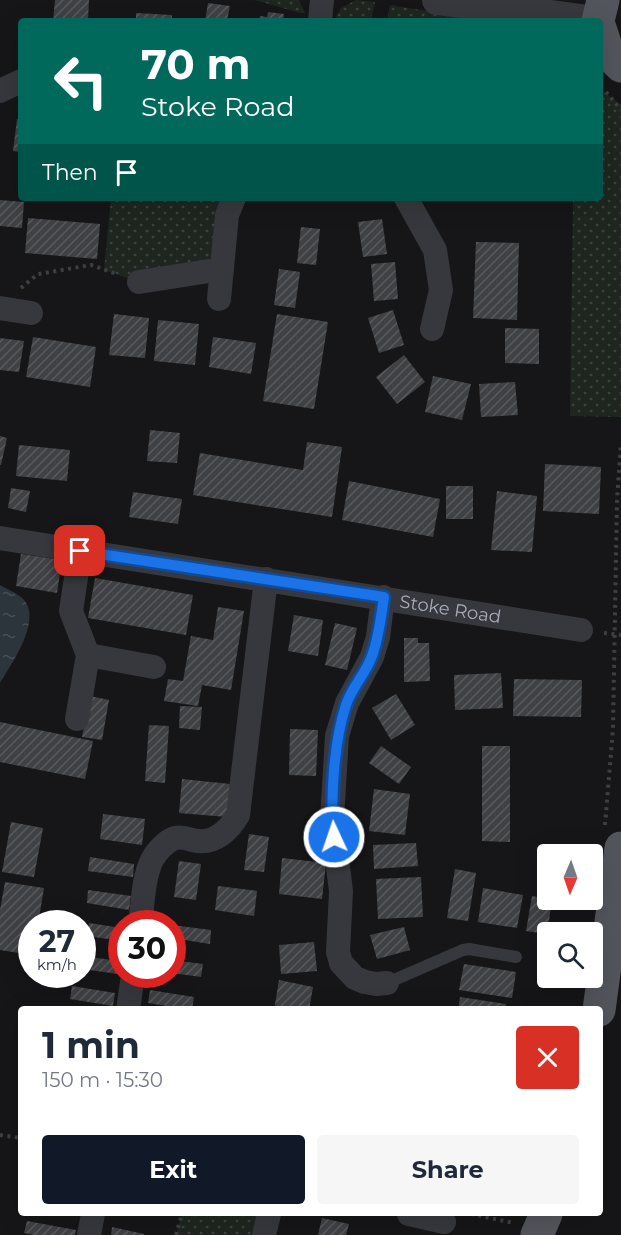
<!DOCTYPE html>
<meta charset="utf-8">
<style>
:root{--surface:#fff;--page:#f6f6f7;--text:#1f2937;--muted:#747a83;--accent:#111827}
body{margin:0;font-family:Montserrat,sans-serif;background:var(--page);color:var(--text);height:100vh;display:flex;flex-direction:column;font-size:22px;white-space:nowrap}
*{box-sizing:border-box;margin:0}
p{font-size:20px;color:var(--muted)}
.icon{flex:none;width:33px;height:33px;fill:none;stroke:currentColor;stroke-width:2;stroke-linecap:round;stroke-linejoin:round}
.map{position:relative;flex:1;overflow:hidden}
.side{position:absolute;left:18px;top:1006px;width:585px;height:210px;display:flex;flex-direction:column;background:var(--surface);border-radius:6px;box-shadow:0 6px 24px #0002}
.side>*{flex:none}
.top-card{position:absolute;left:18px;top:18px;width:585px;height:183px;border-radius:6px;box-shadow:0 6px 24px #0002;background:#00695c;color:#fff;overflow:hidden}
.needle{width:39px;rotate:182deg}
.controls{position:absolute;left:537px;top:844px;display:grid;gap:12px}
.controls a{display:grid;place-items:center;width:66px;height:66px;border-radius:6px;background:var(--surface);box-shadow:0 6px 24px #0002;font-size:30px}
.speed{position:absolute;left:18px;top:910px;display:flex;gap:12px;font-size:30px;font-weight:700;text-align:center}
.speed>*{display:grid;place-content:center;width:78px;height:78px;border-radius:50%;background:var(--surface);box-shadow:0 6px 24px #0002;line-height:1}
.speed small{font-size:15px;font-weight:400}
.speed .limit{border:9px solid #d22;background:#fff;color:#111}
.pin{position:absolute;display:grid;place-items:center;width:51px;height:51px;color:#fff;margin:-26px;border-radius:12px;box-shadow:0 3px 9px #0006}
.me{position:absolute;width:66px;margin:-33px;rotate:357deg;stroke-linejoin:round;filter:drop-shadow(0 0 4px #0008)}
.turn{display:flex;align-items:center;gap:21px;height:126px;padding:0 24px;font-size:27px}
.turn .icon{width:78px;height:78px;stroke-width:2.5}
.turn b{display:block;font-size:42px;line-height:51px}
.then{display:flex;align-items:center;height:57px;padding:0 24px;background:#0003;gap:12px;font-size:22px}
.round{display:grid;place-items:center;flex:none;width:63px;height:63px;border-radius:6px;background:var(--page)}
.headline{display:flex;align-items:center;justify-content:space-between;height:102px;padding:0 24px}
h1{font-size:36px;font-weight:700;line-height:45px}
.primary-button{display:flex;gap:12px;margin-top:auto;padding:12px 24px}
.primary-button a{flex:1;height:69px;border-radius:6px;background:var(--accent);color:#fff;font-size:24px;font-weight:700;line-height:69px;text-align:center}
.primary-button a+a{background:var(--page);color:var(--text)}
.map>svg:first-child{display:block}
.grass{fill:url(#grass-dots)}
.water{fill:url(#water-ripples)}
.building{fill:url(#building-hatch)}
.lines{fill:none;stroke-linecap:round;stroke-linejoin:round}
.path{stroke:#3d3f44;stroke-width:4;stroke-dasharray:3 4.5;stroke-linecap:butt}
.service{stroke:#37383d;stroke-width:12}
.minor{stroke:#37383d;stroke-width:24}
.tertiary{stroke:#37383d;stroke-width:30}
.primary{stroke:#53555c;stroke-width:33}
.route-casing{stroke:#114b97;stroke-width:15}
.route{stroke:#1a73e8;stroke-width:10}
.labels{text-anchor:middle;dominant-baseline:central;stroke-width:5;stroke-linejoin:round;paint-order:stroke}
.street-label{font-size:18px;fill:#a8acb8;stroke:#111113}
</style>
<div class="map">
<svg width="621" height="1235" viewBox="0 0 621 1235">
<defs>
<pattern id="grass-dots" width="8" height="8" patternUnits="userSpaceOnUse" patternTransform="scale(1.5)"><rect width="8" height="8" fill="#1e261f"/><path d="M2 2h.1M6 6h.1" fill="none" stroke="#3c433d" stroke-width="1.8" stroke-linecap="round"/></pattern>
<pattern id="water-ripples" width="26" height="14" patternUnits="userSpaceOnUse" patternTransform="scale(1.5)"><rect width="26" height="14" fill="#2c343c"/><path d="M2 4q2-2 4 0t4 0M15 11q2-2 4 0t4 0" fill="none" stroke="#484f56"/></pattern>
<pattern id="building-hatch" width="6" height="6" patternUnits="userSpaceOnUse" patternTransform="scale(1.5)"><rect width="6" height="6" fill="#404145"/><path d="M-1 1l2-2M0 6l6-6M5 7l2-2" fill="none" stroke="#595a5e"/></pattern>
</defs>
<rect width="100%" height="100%" fill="#161618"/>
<path class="grass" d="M255,0H299L305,13H300Z
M356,0L375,2L371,21L335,19L341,8Z
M390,5L477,19V21H387Z
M600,89L621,105V417L570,416L573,198H600Z
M111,198H234L222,269L139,282L104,270Z
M182,1214H269L264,1235H176Z"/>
<path class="water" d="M0,585C7,589 19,594 24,600C42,621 11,665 0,683Z"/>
<path class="building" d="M55,0H89L88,21H53Z
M208,3L230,6L227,21H205Z
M268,12L284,14L283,21H259L260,16L267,17Z
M136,13L172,15V21H136Z
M17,119H21V152L13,151Z
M0,200L24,202L22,228L0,226Z
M28,218L100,224L97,259L25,253Z
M382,219L387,254L363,257L358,222Z
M301,227L320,229L316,265L297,263Z
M476,242L519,243L517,320L473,318Z
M395,262L398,299L374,301L371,264Z
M279,269L300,272L295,308L274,305Z
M393,310L404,345L379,353L368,318Z
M114,314L149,318L145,358L109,355Z
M277,314L328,322L314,409L263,401Z
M158,320L199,324L195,365L154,361Z
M505,328L539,329V364L505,363Z
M33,337L96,347L90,387L26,377Z
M213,337L256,343L251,374L209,367Z
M0,338L24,341L19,372L0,370Z
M404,355L425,382L397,404L376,377Z
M433,376L471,384L462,420L425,412Z
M515,382L518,415L481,417L479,384Z
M150,430L180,433L177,463L147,461Z
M0,436L7,438L1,465H0Z
M307,442L342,447L332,517L193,495L200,453L303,470Z
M19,445L70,450L67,481L16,476Z
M545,464L601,467L599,514L543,511Z
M349,481L440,499L433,537L342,520Z
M446,486H473V519H446Z
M11,488L30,491L26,512L8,508Z
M497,491L537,496L532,552L491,550Z
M133,492L182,499L178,524L129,517Z
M21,554L62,560L57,593L16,586Z
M95,578L193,595L186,635L88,618Z
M218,607L244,611L231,690L202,685L198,706L164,701L168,679L183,681L191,636L213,640Z
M294,615L323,620L318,656L288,651Z
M335,623L357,628L347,670L325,665Z
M404,638H418V643H429L430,681L404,682Z
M501,673L503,708L455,710L454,675Z
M514,679L582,680L581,717L513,716Z
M396,694L415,725L391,740L372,708Z
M90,696L109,700L102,740L82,737Z
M180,706L202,707L200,730L179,728Z
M0,722L93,741L85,779L0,762Z
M149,725L169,726L165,783L145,781Z
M290,729L318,730L316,776L289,775Z
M381,746L411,767L399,784L369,763Z
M482,746H510V842L482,841Z
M182,779L230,784L227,817L179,813Z
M374,789L410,794L405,835L369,831Z
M103,814L145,819L142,845L100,839Z
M11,822L43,828L34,877L2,872Z
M249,834L269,837L264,872L244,870Z
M416,843L418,866L374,869L373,845Z
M90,857L134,864L133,877L88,871Z
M282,858L326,863L322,899L279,894Z
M179,861L201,864L196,900L174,897Z
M455,869L476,873L468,921L447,918Z
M421,877L423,917L378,919L376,879Z
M5,882L44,888L38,924H32V955L0,950V910Z
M218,886L257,891L254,916L215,910Z
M483,888L523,895L517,928L478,922Z
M88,890L131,896L129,910L87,903Z
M532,896L552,900L547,934L526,931Z
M89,923L122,928V941L87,936Z
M172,925L211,930L210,944L172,938Z
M404,927L410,950L377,959L370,935Z
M314,942L317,971L281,974L279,945Z
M82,956L120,961L118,974L82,969Z
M172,960L203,964L201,977L172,973Z
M464,964L516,972L512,998L459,990Z
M279,980L313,987L309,1010H274Z
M72,986L115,993L113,1006L70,999Z
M150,990L194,997L192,1010L148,1003Z
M460,997L506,1004L505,1010H458Z
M322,1218L349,1224L346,1235H318Z
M27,1221L76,1230L75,1235H34L24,1233Z
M112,1227L144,1234V1235H111Z"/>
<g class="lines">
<path class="path" d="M606,92L621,110
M21,288L38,274L91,265L117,274
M604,633L621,635
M605,825L613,729L617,500L621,444
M0,1135L21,1138
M471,1214L514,1223
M176,1235L182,1214"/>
<path class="service" d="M387,983L463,950L469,949L516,957"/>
<g class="minor">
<path d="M320,21L322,0"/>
<path d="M0,91L21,81"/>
<path d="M406,198L435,250L441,290L432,329"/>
<path d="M139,282L222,269"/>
<path d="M219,299L227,215L234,198"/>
<path d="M0,308L31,313"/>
<path id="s1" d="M0,538L581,630"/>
<path d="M383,597L378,637L372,657L347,703L337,736L332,819L341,891L338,952L341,963L355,978L365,982L376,984L387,983"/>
<path d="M88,655L154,667"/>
<path d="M77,719L88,655L71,611L80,551"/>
<path d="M140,924C143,904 143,878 152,860C156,852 166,841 175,838C182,836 190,840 198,841C216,843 230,829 238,815L266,579"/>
<path d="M128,1010L133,975"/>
<path d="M409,1214L444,1222"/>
<path d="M89,1235L93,1214"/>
<path d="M264,1235L269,1214"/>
</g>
<path class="tertiary" d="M437,0L596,21"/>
<path class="primary" d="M598,21L603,0
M600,28L608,53L621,66
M599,1010L621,848
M537,1235L546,1214"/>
</g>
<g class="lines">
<g class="route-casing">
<path id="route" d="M80,551L384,597C381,617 379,637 372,656C366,673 352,687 346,705C334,741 330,799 334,837"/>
</g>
<use href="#route" class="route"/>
</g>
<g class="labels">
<g class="street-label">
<text stroke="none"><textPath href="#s1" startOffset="456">Stoke Road</textPath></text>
</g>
</g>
</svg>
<div class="controls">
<a><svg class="needle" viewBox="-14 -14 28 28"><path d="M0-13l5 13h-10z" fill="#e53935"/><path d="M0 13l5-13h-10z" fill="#747a83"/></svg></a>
<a><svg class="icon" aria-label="search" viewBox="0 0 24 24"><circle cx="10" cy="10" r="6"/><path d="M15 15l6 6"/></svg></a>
</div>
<div class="speed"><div>27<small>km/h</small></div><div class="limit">30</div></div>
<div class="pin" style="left:80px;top:551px;background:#d93025"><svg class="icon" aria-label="arrive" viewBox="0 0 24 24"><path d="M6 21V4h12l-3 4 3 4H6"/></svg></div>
<svg class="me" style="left:334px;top:837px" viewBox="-20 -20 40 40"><circle r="17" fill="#1a73e8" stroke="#fff" stroke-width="3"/><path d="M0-11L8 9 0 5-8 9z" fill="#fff"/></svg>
<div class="top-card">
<div class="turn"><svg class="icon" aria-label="left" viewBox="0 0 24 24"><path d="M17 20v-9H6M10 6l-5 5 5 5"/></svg><div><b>70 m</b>Stoke Road</div></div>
<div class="then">Then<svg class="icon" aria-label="arrive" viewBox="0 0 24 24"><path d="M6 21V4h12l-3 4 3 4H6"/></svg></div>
</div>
<section class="side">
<div class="headline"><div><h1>1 min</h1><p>150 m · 15:30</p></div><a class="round" style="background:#d93025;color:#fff"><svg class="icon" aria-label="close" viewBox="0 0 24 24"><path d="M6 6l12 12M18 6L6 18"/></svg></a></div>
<div class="primary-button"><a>Exit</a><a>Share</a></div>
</section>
</div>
